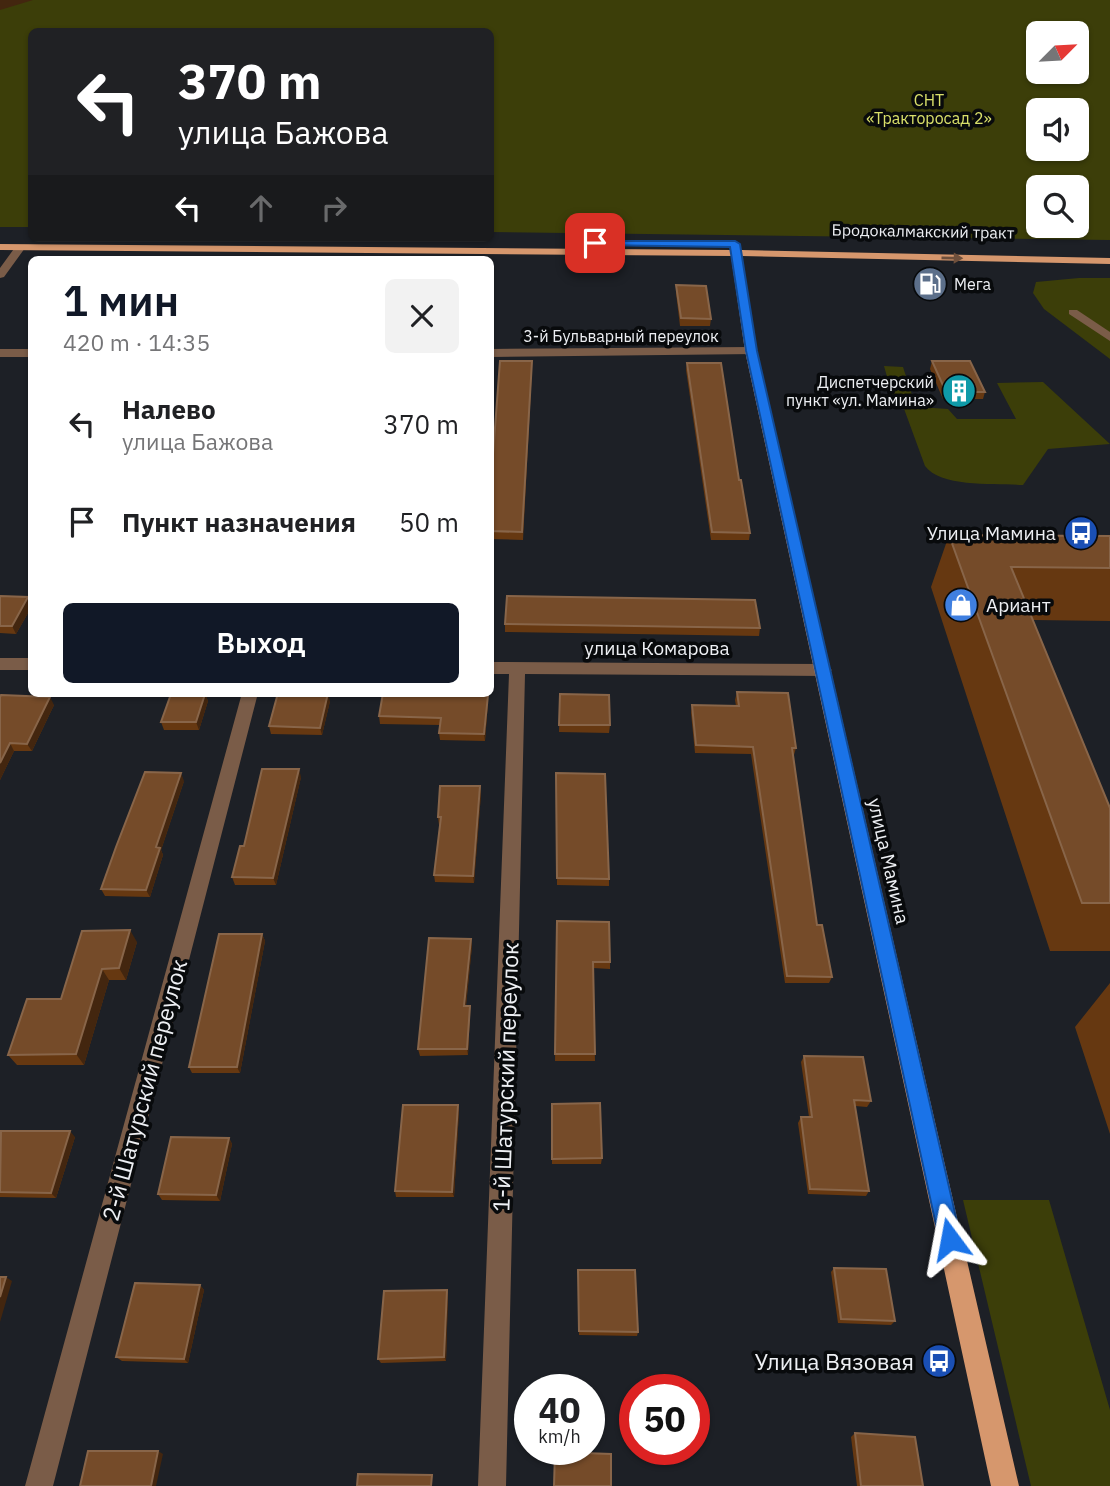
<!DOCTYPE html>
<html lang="ru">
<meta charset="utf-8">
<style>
:root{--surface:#fff;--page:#f2f2f2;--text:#202124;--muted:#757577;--accent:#111827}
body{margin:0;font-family:"IBM Plex Sans",sans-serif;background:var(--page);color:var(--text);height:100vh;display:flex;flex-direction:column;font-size:26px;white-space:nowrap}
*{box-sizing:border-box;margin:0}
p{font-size:23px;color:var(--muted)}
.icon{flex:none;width:38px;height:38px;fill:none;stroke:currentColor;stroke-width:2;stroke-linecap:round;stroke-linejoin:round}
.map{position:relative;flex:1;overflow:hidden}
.drawer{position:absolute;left:28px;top:256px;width:466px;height:441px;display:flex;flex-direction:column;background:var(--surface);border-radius:10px;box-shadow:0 2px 5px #0004}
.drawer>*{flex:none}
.hud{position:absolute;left:28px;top:28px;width:466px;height:214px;border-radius:10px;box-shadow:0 2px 5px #0004;background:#202124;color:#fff;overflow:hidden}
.needle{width:46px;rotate:66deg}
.controls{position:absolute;left:1026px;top:21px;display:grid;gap:14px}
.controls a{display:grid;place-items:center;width:63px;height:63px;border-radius:10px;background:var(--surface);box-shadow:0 2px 5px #0004;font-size:35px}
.speed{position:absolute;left:514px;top:1374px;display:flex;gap:14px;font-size:35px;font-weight:700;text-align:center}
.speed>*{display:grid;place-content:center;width:91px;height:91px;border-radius:50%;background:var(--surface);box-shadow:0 2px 5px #0004;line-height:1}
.speed small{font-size:18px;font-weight:400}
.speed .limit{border:10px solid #d22;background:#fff;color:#111}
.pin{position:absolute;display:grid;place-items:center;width:60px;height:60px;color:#fff;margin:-30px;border-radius:14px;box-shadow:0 4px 10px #0006}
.me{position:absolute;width:77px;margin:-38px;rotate:347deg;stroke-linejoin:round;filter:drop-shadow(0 0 5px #0008)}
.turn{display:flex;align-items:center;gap:24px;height:147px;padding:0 35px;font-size:32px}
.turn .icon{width:91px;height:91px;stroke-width:2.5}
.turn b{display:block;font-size:49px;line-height:60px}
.lanes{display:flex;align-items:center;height:66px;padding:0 35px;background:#0003;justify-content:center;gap:35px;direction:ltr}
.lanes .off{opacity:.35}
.round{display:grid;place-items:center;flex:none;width:74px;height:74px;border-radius:10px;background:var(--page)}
.head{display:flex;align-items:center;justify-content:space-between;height:119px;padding:0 35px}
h1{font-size:42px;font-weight:600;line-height:52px;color:var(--accent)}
.button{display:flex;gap:14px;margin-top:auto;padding:14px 35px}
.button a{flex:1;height:80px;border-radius:10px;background:var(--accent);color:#fff;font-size:28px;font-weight:600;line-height:80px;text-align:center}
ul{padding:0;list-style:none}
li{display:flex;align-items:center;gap:21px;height:98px;padding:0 35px}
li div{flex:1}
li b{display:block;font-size:26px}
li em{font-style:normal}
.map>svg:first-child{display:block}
.green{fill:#3c3e09;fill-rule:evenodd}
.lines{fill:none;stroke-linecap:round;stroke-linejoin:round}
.minor{fill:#7a5c48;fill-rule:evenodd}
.major{fill:#d6976d;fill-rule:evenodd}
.wall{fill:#663811}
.shaded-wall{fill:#43260f}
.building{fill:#754b29;stroke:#886549;stroke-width:2}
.oneway{fill:#6f503c}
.route{fill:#1a73e8;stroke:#114b97;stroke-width:2}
.labels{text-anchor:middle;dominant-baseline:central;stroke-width:7;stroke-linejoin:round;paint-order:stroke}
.far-park-label{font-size:16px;fill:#dae06a;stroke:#080a0c}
.far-street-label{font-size:16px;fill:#edeff3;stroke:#080a0c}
.far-poi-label{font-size:16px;fill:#edeff3;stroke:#080a0c;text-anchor:start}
.poi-label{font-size:19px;fill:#edeff3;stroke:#080a0c;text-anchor:end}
.street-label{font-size:19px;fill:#edeff3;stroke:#080a0c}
.near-street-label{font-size:23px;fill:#edeff3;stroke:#080a0c}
.near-poi-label{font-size:23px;fill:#edeff3;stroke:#080a0c;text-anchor:end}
</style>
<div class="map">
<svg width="1110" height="1486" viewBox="0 0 1110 1486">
<rect width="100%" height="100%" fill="#1d2026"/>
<path class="green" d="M29,0H1110V240L490,232V32H32L31,227H0V9ZM1038,33H1076V72H1038ZM1038,110H1076V149H1038ZM1038,187H1076V226H1038Z
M1079,278H1110V359L1044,309L1033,293L1036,282Z
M884,366L903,367L913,398H893Z
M1043,382L1110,444L1048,449L1023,485C996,483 941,488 925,466L903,406L948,409L957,419H1016L997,383Z
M963,1200H1049L1110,1410V1486H1031Z"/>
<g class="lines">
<path class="minor" d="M16,246L25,248L4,277L0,278V268Z
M1069,310H1077L1110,332V341L1069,314Z
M751,347L755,348V354L490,357V349Z
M0,349H32V357H0Z
M0,658H32V670H0Z
M490,662L824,664L832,670L824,676L525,674L506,1486H478L509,674H490Z
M242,693H258L53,1486H25Z"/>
<path class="major" d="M735,241L740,244L741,250L1110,258V264L742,256L757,351L1019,1486H991L745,351L731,256L0,250V244L731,250L730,244Z"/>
</g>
<path class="wall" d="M676,285L711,319L710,326H680L676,293Z
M932,361L985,392L983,399H943L930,369Z
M687,363L750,533L749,540H711L686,370Z
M532,369L523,540L490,539V494Z
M949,535L1110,536V621L1033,620L1110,808V951H1050L931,587Z
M0,596L28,597L32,603V606L16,634L0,633Z
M505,624L760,628L759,636L505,632Z
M737,692L796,748L794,755H793L817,925L832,977L829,983H785L751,754L695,753L691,713L692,705L736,706L735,700Z
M205,694L208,701L199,730H164L161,722Z
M560,694L610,725L609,733L559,732Z
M488,695V702L485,741L440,740L439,733L440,725L380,724L379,716Z
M0,697L54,705L32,751H14L0,780Z
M330,701L322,735L271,734L269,726Z
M556,773L609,879V886L557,885Z
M301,777L276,885H235L232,877L244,846Z
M184,781L161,850L163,855L150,897L105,896L101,889Z
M480,786L481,794L474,883L435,882L434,875L440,825H439L438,817Z
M557,921L610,962V969L593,968L595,1061H555Z
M262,934L265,941L240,1073H192L189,1067Z
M471,939L472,946L466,1006H470V1013L468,1055L420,1056L418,1049Z
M137,942L126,980H109L84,1065H17L8,1055L61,999Z
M1110,983V1134L1075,1027Z
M804,1056L871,1101L867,1107L855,1106L869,1191L866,1196L808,1194L798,1123L801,1117H809L801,1062Z
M552,1104L602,1158L601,1164H552Z
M458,1105L459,1111L454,1197H396L395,1191Z
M0,1132L75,1137L56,1198L0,1197Z
M229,1138L232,1144L220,1201L162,1200L158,1194Z
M834,1268L895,1321L891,1325L838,1323L831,1272Z
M578,1270L638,1332L637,1336L579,1335Z
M200,1285L204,1290L188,1363L122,1361L116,1357Z
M447,1290L448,1294L446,1361L381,1363L378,1359Z
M855,1433L923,1486H857L851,1437Z"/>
<path class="shaded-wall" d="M0,0H33L0,10Z
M28,597L32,603V606L16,634L12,626Z
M328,693L330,701L322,735L320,728Z
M205,694L208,701L199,730L196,722Z
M488,695V702L485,741L484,734Z
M50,697L54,705L32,751L27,744Z
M10,743L14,751L0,780V763Z
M299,769L301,777L276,885L273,878Z
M181,773L184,781L161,850L163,855L150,897L146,890L156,847Z
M480,786L481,794L474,883L473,876Z
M130,930L137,942L126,980L119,968Z
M262,934L265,941L240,1073L237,1067Z
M471,939L472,946L465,1013L464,1006Z
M102,969L109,980L84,1065L76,1054Z
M470,1006V1013L468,1055L467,1049Z
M458,1105L459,1111L454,1197L452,1192Z
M70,1131L75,1137L56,1198L51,1193Z
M229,1138L232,1144L220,1201L216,1195Z
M6,1277L12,1281L0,1322V1297Z
M200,1285L204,1290L188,1363L184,1359Z
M447,1290L448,1294L446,1361L444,1357Z
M158,1451L163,1454L156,1486H151Z"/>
<path class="building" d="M676,285L706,286L711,319L681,318Z
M500,361H532L522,532L490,531V494Z
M932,361H970L985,392H946Z
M687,363H721L739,480H741L750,533L712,532Z
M949,535L1110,536V568L1011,567L1110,808V903H1082Z
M0,596L28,597L12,626H0Z
M507,596L755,600L760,628L505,624Z
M737,692L788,693L796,748H792L817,925H822L832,977L787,976L753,747L696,745L692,705L739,706Z
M278,693H328L320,728L269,726Z
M383,693L488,695L484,734L439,733L441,718L379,716Z
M171,694H205L196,722H161Z
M560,694L609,695L610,725H559Z
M1,695L50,697L27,744L10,743L0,763V697Z
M262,769H299L273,878L232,877L240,846H244Z
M145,772L181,773L156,847L160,848L146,890L101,889L116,847Z
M556,773L605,774L609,879L557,878Z
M440,786H480L473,876L434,875L441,817H438Z
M557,921L609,922L610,962H593L595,1054H555Z
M130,930L119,968L102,969L76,1054L8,1055L27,999H61L82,931Z
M219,934H262L237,1067H189Z
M429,938L471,939L464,1006H470L467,1049H418Z
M804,1056L863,1057L871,1101L854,1100L869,1191L810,1189L801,1117H812Z
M600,1103L602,1158L552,1159V1104Z
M403,1105H458L452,1192L395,1191Z
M1,1131H70L51,1193L0,1192Z
M171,1137L229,1138L216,1195L158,1194Z
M834,1268L886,1269L895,1321L841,1319Z
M578,1270H635L638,1332L579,1331Z
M0,1277H6L0,1297Z
M135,1283L200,1285L184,1359L116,1357Z
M447,1290L444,1357L378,1359L384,1291Z
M855,1433L915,1437L923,1486H861Z
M88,1451H158L151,1486H80Z
M555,1452L611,1454V1486H554Z
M358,1474L432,1475L431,1486H357Z"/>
<defs><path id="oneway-solid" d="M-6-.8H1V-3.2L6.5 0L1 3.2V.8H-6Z" transform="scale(1.75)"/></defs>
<use class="oneway" href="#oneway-solid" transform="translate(952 258) rotate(1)"/>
<path class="route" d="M592,241H735L740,244L757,351L961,1239L958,1247L950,1250L942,1247L939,1239L746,351L730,247L595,245H592Z"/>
<defs>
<g id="fuel-disc" transform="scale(1.75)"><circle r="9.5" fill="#5c6f8a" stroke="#080a0c"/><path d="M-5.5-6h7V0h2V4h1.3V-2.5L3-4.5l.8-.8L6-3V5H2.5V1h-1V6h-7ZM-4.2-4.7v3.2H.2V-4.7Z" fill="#fff"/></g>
<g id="building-disc" transform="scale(1.75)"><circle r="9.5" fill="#0f9aa8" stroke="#080a0c"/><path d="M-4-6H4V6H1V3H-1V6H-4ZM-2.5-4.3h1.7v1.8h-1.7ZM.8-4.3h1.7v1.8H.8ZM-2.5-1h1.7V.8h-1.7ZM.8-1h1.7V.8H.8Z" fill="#fff"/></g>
<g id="bus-disc" transform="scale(1.75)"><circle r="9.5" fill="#1a4fb4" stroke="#080a0c"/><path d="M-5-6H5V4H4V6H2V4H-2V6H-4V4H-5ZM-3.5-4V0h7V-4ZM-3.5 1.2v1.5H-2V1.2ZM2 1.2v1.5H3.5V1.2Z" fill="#fff"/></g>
<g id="shop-disc" transform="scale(1.75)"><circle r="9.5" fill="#3f7fe0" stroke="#080a0c"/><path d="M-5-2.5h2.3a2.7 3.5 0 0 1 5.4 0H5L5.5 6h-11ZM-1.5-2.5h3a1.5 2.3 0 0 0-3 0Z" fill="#fff"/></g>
</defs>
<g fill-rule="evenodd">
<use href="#fuel-disc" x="930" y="284"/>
<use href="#building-disc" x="959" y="391"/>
<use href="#bus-disc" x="1081" y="533"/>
<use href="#shop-disc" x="961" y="605"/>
<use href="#bus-disc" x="939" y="1361"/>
</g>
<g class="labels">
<g class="far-park-label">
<text x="929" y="100">СНТ<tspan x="929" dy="18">«Тракторосад 2»</tspan></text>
</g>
<g class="far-street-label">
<text transform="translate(923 231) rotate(1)">Бродокалмакский тракт</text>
<text x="621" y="336">3-й Бульварный переулок</text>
</g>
<g class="far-poi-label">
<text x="954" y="284">Мега</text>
<text x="934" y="382" text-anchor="end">Диспетчерский<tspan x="934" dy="18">пункт «ул. Мамина»</tspan></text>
</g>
<g class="poi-label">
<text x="1056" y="533">Улица Мамина</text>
<text x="986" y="605" text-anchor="start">Ариант</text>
</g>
<g class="street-label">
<text x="657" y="648">улица Комарова</text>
<text transform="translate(889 861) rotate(77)">улица Мамина</text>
</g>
<g class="near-street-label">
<text transform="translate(505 1077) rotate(-88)">1-й Шатурский переулок</text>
<text transform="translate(144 1090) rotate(-75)">2-й Шатурский переулок</text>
</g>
<g class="near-poi-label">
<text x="914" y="1361">Улица Вязовая</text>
</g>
</g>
</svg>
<div class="controls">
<a><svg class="needle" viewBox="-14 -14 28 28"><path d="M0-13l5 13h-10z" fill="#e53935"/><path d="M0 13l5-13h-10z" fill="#757577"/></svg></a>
<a><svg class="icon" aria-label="sound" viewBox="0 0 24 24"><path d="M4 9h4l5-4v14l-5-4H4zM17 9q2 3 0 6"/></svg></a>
<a><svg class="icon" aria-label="search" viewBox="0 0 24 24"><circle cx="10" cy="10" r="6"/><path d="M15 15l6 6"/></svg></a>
</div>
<div class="speed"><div>40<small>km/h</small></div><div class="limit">50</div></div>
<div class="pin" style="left:595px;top:243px;background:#d93025"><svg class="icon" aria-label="arrive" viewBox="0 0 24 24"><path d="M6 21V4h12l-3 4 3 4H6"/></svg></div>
<svg class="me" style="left:950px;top:1239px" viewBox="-20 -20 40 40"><path d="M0-17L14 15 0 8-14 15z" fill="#1a73e8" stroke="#fff" stroke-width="4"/></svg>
<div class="hud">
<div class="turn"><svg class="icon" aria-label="left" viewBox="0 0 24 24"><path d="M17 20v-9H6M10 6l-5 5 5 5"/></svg><div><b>370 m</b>улица Бажова</div></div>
<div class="lanes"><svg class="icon" aria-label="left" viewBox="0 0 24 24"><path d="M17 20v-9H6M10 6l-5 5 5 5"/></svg><svg class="icon off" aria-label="ahead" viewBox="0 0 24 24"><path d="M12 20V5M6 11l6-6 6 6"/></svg><svg class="icon off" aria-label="right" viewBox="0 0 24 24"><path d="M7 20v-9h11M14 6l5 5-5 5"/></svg></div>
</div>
<section class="drawer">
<div class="head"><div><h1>1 мин</h1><p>420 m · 14:35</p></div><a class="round"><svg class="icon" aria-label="close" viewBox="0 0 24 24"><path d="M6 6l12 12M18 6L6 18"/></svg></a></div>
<ul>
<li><svg class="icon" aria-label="left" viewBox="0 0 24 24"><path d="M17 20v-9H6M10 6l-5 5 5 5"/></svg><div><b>Налево</b><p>улица Бажова</p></div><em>370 m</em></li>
<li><svg class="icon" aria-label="arrive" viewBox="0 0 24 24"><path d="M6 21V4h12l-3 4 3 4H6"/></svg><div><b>Пункт назначения</b></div><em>50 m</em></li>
</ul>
<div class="button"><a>Выход</a></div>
</section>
</div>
